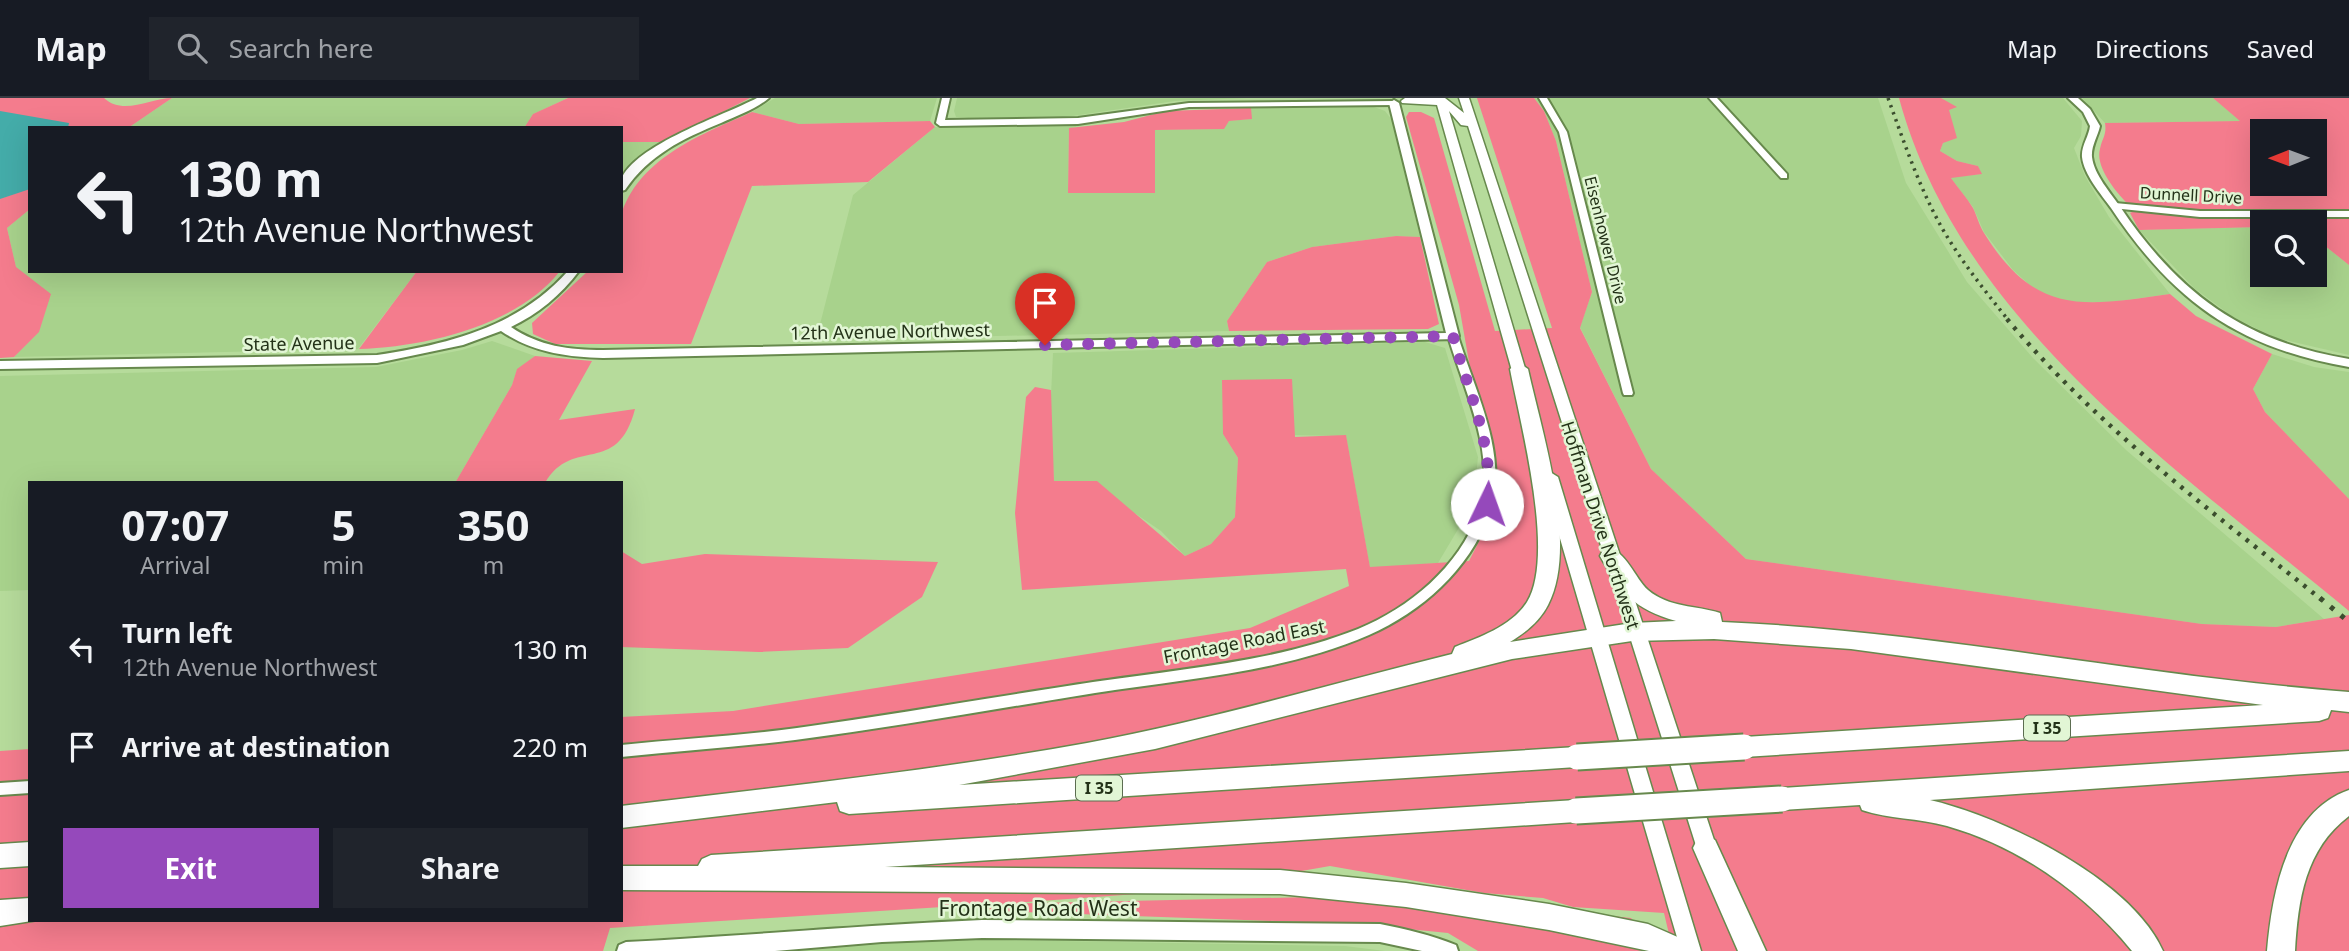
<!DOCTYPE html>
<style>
:root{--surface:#171b24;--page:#20242c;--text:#f1f3f6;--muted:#9ea1a6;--line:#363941;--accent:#9549bb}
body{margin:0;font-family:"Noto Sans",sans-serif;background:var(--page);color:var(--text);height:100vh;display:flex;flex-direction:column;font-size:26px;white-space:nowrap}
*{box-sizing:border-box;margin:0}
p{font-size:23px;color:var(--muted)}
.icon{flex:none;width:38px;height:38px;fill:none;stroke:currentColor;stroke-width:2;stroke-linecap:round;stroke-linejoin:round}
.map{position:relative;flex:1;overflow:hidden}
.sheet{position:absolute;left:28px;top:383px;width:595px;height:441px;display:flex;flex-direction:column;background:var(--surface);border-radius:0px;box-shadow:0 7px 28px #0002}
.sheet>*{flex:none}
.hud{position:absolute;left:28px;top:28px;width:595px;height:147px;border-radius:0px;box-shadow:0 7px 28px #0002;background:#171b24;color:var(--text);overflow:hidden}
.needle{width:46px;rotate:269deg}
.buttons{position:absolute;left:2250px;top:21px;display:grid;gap:14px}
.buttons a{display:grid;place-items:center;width:77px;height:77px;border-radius:0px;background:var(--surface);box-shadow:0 7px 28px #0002;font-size:35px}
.pin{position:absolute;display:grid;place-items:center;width:60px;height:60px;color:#fff;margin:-72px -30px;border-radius:50% 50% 50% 0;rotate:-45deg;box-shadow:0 0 7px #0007}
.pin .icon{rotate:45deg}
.me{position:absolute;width:77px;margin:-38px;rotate:3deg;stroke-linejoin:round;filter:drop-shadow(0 0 5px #0008)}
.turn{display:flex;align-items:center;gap:24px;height:147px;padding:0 35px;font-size:32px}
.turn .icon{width:91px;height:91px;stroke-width:2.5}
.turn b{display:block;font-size:49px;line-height:60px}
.eta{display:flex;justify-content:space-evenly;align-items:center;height:119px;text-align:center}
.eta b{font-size:42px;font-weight:700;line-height:49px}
.action{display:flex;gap:14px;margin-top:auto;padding:14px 35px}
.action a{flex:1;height:80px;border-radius:0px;background:var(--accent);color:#fff;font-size:28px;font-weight:700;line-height:80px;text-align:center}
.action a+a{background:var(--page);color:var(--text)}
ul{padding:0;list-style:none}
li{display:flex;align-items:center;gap:21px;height:98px;padding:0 35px}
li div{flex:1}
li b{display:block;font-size:26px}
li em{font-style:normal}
header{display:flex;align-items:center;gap:42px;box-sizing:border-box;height:98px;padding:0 35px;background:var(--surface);border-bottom:2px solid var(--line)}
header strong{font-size:33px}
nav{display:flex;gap:38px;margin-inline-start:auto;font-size:24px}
.search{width:490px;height:63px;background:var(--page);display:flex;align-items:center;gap:18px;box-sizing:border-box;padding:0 24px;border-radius:0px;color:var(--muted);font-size:26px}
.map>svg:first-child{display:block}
.built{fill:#a8d28c}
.green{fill:#f47c8d;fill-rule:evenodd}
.water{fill:#44aca9}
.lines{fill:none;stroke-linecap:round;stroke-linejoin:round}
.minor-casing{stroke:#67894d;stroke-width:4}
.tertiary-casing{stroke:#67894d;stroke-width:4}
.secondary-casing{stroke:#67894d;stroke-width:3}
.motorway-casing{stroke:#67894d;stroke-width:3}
.minor{fill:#fff;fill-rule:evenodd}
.tertiary{fill:#fff;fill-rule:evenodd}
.secondary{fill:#fff;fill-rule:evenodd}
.motorway{fill:#fff;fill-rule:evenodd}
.rail-far2{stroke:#3b4e2e;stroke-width:3.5;stroke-dasharray:2.5 5;stroke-linecap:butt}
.rail-far1{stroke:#3b4e2e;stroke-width:4.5;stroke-dasharray:3.5 7;stroke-linecap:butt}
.rail{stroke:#3b4e2e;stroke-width:5;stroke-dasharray:4.5 9;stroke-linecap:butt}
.motorway-bridge-casing{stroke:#67894d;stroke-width:29;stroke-linecap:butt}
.motorway-bridge{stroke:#fff;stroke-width:25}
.route{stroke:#9549bb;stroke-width:12;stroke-dasharray:0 21.6}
.labels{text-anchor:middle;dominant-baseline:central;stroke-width:5;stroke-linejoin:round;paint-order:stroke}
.far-street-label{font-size:16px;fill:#233218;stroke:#e2f6d5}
.shield{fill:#e2f6d5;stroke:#5c6d51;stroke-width:2}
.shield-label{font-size:16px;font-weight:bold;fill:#233218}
.street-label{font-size:18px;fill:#233218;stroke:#e2f6d5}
.near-street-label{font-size:21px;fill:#233218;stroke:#e2f6d5}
</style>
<header>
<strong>Map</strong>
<div class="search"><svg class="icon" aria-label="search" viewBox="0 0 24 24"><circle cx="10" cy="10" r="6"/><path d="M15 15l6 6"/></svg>Search here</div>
<nav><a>Map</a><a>Directions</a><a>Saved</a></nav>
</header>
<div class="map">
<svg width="2349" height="853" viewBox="0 0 2349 853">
<rect width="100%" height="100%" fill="#b6db9b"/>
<path class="built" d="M172,0H568L533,16L524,30H128Z
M775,0H937L930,23L799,26L752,14Z
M957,0H1247L1175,3L1072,18L968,20L956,19L954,13Z
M1534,0H1878L1906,85L1967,184L2033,260L2126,352L2324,521L2276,529L2202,526L1746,461L1651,371L1580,229L1592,194L1556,43L1544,13Z
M1924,0H2063L2082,23L2081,38L2074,50L2085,78L2109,119L2170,196L2112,204L2070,205L2050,199L2033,190L2013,172L1984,134L1973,109L1950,79L1981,76L1978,68L1957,63L1940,53L1943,45Z
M2082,0H2213L2241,23L2105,25Z
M1374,9L1385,13L1392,22L1420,139L1396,138L1312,149L1267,164L1227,223L1229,233L816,242L853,97L935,29L1079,28L1069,31L1068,95H1155V32L1223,31L1229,23L1251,21V10Z
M621,44H664L631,67L621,79Z
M30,111V173H417L358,251L14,259L22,250L16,169L7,130Z
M2263,129V177H2315V140L2349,167V257L2276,240L2233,219L2194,190L2139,132Z
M492,243L535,258L517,272L512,287L455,385H30V492L0,493V278L376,269L462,252Z
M1425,244L1445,250L1478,359L1473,406L1438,465L1370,470L1346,338L1223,336L1238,360L1235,419L1211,446L1185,458L1161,433L1136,416L1054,383L1050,318L1053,255Z
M2272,256L2314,269L2349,274V401L2265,314L2253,291Z
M945,841L1345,848L1385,853H800Z"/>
<path class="green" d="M0,0H104C123,18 151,0 172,0L128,30H30V111L7,130L16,169L51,196L39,234L14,259L0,260Z
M568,0H750L664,44H621V30H524L533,16Z
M1477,0H1534L1544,13L1556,43L1592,194L1580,230L1651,371L1746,461L2202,526L2276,529L2349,517V853H1673L1664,815L1573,809L1543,800L1484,795L1330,768L1192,792L997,806L1355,798L1489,805L1631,820L1661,853H1478L1448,835L1358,826L997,813L974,807L610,830L603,853H0V653L30,651V822H621V619L733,613L1250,530L1349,488L1346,471L1022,492L1015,415L1026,299L1035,289L1051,292L1054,383H1097L1185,458L1211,446L1235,419L1238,360L1223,336L1222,282L1292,281L1295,339L1346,337L1370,469L1469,463L1495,412L1459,207L1406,19L1409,14H1421L1434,20L1495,233L1552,230Z
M1899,0H1941L1957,9L1949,12L1957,40L1943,45L1940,53L1957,63L1978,68L1982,76L1951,80C1958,90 1967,100 1973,110C1977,118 1979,127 1984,135C2036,219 2084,208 2170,196L2196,218L2272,256L2253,291L2265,314L2349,401V513C2179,372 1960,225 1899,0Z
M2213,0H2349V112L2207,113L2127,105C2115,93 2095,68 2100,51C2102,40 2107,37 2105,25L2240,23ZM2263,33H2315V86H2263Z
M1251,10L1252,21L1229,23L1224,31L1155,32V95H1068L1069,30L1124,24L1166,13Z
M752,14L799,26L930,23L935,29L868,84L752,88L691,246H555L533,236L532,225L588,173H621C621,156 617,130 622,114C642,58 703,36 752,14Z
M2134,113L2222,121L2349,120V167L2315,140V124H2263V129L2139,132L2130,115Z
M1396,138L1420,139L1439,226L1428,231L1229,233L1227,223L1267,164L1312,149Z
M417,173H560C517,228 424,249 359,251Z
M535,258L592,263L559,322L635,311C617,380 573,337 545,385H455L512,287L517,271Z
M621,453L642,466L705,456L938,464L922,499L848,550L759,554L621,549Z"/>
<path class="water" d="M0,13L69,25L68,30H30V91L0,101Z"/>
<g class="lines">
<g class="minor-casing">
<path id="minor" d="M942,0H950L945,22L1078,20L1189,5L1394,3L1398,5L1394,7L1189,9L1078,26L940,28L936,25Z
M1539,0H1547L1567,34L1633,295L1632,297H1624L1623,295L1559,34Z
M1709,0H1717L1787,76V80H1781Z
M2115,105L2200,113H2349V119H2200L2112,110V106Z
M1453,235L1458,238C1475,294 1510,358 1489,417C1469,472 1421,514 1369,537C1284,574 1185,581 1095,595C995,611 895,629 795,642C737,649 679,653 621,659V647C680,641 739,638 797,630C896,616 994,599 1093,584C1180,571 1275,564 1358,531C1409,510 1459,469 1478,415C1498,357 1464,293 1448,238Z
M30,683V695L0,697V685Z"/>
</g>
<g class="tertiary-casing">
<path id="tertiary" d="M757,0H769C756,11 737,18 721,25C682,41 649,57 625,92L621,93C621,92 621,83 621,82C634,47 725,17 757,0Z
M2068,0H2078L2090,11L2100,28C2098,38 2091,48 2092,59C2094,77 2111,95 2121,110C2179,196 2245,244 2349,261V269C2238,250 2173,203 2111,110C2101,96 2084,77 2082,59C2081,48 2089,38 2090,28L2083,14Z
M1394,2L1399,5L1459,238L1457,241L603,260C566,259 532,254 501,233L463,247L377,265L0,271V263L377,257C449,246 518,229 568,173H579C561,197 538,216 511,229C539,248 569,252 603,252L1446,235L1389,5Z
M982,822L1380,826C1406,831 1431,837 1456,847L1458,853H1422L1380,844L982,840L882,844L775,853H617L619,847L626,844C745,838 863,827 982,822Z"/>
</g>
<g class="secondary-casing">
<path id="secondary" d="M1405,0H1445L1464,15L1459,0H1469L1719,757L1716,763L1709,766L1702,763L1699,757L1468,28L1461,27L1449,13L1530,287L1523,291L1516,287L1437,7L1402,5L1401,3Z
M1550,374L1558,379L1701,853H1681L1542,379Z"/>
</g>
<g class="motorway-casing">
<path id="motorway" d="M1519,265L1528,271C1542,335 1579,447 1548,507C1540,523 1525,535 1510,544L1632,525L1676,523C1634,511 1621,495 1600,458L1603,452C1624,446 1634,480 1648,492C1669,510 1696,507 1720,515L1722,524C1932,533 2139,578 2349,594V614L2331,612L2328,620L2319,623L1744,659L1735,656L1732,649L1735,642L1744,639L2263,607L1851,551L1714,541L1632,543L1512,561L1155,651L959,687L1577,649L1586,652L1589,659L1586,666L1577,669L849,716L840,713L837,704L621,730V708C777,689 933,673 1087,645C1210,622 1331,586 1452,556L1455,549C1480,539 1512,528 1527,504C1556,457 1520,325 1510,271Z
M2349,653V673L1930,702C2003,719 2131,781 2163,853H2132C2085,795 2018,748 1947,728C1919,720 1888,721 1862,712L1860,707L1782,712L1773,709L1769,701L1773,693L1782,690Z
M2349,692V718C2305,751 2298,802 2295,853H2267C2272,796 2286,714 2349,692Z
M1576,702L1585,705L1589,713L1585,721L1576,724L885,769L1280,772L1406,785L1549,806L1648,826L1689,844L1693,853H1649L1549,832L1406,809L1280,796L621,792V768H698L702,761L711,757Z
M1706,738L1715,742L1766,853H1738L1693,750L1697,742Z
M30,744V768L0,770V746Z
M30,800V822H38L0,828V802Z"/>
</g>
<use href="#minor" class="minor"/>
<use href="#tertiary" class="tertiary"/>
<use href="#secondary" class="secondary"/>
<use href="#motorway" class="motorway"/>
<path class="rail-far2" d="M1888,0C1904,44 1919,89 1942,130C1961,163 1985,193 2009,223"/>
<path class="rail-far1" d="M2007,221C2097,329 2213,414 2322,502"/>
<path class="rail" d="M2320,500L2349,524"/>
<g class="motorway-bridge-casing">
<path id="motorway-bridge" d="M1577,659L1744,649
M1576,713L1782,701"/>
</g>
<use href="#motorway-bridge" class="motorway-bridge"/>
</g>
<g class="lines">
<path class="route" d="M1045,247L1453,238C1468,293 1495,349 1487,406"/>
</g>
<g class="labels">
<g class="far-street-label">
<text transform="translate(2191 97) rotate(3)">Dunnell Drive</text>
<text transform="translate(1606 142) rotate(76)">Eisenhower Drive</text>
</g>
<g class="shield">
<rect x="2024" y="617.5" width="46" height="25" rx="5"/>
<rect x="1076" y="677.5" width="46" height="25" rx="5"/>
</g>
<g class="shield-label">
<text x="2047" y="630">I 35</text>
<text x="1099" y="690">I 35</text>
</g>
<g class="street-label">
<text transform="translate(890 233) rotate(-1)">12th Avenue Northwest</text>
<text transform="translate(299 245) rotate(-1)">State Avenue</text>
<text transform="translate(1601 427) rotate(72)">Hoffman Drive Northwest</text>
<text transform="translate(1244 543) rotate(-11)">Frontage Road East</text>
</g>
<g class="near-street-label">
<text x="1038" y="810">Frontage Road West</text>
</g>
</g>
</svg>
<div class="buttons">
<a><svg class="needle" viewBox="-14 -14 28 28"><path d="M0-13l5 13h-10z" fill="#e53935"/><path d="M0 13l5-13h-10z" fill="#9ea1a6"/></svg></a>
<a><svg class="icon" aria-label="search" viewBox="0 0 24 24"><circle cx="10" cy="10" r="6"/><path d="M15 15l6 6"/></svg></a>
</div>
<div class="pin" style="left:1045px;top:247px;background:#d93025"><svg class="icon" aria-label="arrive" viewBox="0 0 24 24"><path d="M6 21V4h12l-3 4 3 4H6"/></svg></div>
<svg class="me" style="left:1487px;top:406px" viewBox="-20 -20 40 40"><circle r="19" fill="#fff"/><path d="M0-13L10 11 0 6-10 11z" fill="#9549bb"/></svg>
<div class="hud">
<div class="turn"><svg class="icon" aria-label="left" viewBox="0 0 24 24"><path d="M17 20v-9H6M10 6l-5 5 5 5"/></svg><div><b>130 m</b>12th Avenue Northwest</div></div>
</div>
<section class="sheet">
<div class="eta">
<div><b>07:07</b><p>Arrival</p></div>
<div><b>5</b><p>min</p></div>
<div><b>350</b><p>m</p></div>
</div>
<ul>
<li><svg class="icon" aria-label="left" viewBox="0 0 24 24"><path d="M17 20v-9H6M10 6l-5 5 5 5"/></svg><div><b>Turn left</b><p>12th Avenue Northwest</p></div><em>130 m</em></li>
<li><svg class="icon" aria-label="arrive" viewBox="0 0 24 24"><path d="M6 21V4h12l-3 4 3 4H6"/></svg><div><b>Arrive at destination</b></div><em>220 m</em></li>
</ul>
<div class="action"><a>Exit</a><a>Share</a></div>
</section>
</div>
